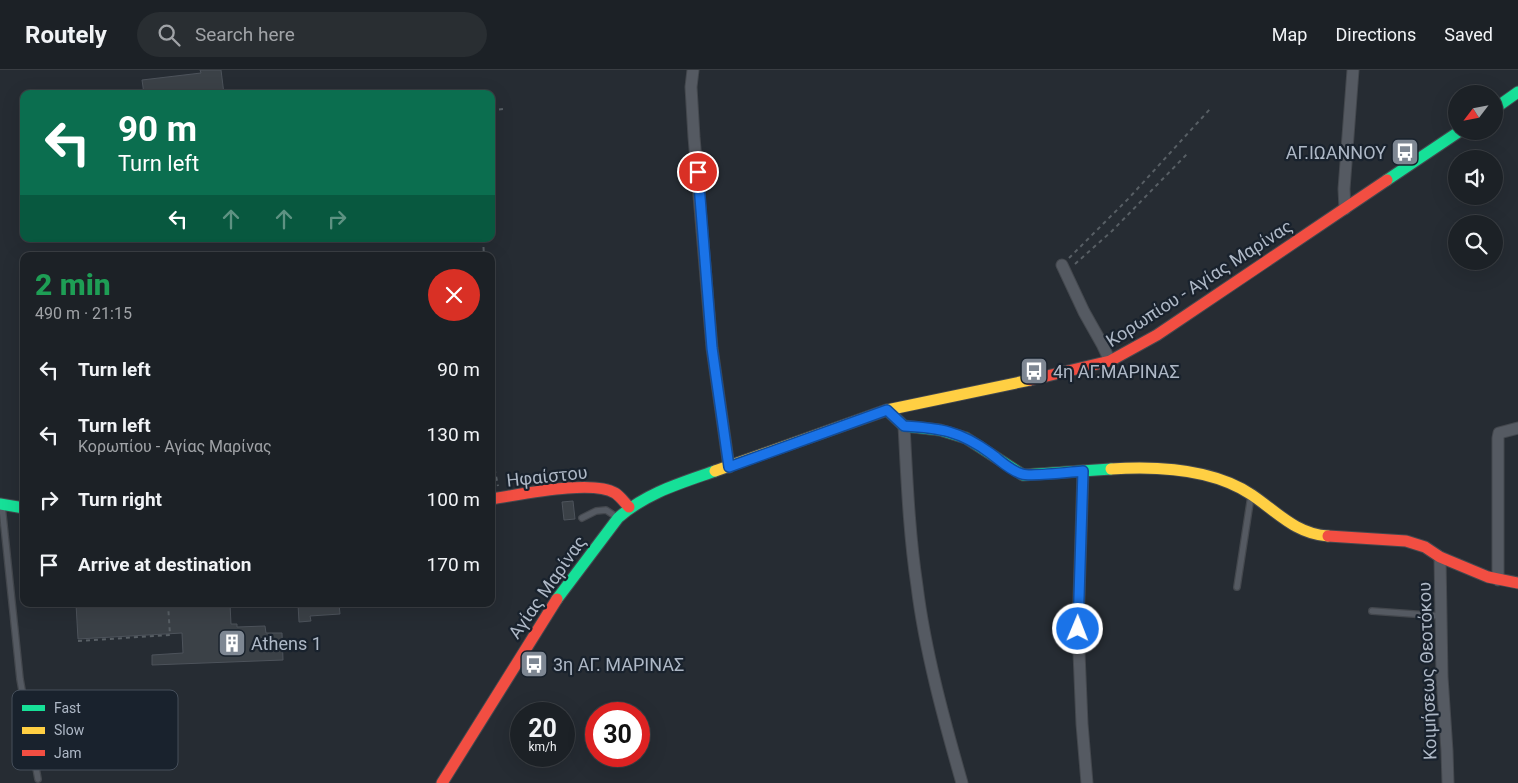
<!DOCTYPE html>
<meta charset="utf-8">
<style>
:root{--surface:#1c2126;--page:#292e32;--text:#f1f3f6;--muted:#a0a3a7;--line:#3a3e43}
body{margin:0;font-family:Roboto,sans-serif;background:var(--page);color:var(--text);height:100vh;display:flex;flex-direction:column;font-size:19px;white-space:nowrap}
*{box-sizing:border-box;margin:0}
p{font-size:16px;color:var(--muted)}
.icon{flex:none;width:28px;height:28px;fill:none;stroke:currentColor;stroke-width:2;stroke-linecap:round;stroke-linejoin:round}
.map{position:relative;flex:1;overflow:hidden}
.sheet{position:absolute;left:20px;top:182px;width:475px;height:355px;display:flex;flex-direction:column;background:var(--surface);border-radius:10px;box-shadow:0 5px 20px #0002,0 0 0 1px var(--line)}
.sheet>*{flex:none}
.top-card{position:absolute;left:20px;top:20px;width:475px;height:152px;border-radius:10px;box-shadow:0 5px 20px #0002,0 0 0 1px var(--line);background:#0b6e4f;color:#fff;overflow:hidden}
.needle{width:32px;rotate:238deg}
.tools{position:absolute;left:1448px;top:15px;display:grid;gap:10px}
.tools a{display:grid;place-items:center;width:55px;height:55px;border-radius:50%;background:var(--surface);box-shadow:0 5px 20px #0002,0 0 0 1px var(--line);font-size:25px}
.speed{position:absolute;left:510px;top:632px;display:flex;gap:10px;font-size:25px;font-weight:700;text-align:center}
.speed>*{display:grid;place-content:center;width:65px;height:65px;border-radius:50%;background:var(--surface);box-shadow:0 5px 20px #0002,0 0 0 1px var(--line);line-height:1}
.speed small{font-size:12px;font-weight:400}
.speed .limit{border:8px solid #d22;background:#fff;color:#111}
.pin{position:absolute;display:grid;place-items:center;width:42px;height:42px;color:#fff;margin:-21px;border:2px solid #fff;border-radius:50%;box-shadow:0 1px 5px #0007}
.me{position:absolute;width:55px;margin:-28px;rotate:1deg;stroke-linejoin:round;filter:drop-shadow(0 0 4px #0008)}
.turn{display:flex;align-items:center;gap:18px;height:105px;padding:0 15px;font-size:22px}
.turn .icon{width:65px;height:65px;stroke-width:2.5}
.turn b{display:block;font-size:35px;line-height:42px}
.lanes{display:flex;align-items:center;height:48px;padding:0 15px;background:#0003;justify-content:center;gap:25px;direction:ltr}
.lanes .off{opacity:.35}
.round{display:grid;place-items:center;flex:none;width:52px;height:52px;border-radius:26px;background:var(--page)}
.headline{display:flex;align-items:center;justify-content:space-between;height:85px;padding:0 15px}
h1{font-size:30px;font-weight:800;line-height:38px;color:#1e9e55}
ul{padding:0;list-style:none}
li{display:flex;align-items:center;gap:15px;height:65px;padding:0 15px}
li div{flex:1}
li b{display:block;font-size:19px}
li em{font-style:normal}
header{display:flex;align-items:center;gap:30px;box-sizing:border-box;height:70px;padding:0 25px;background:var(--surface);border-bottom:1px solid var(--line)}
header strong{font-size:24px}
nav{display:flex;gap:28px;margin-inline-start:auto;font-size:18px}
.search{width:350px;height:45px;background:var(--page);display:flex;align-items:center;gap:12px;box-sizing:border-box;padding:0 18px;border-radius:28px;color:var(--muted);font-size:19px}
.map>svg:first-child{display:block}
.building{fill:#3b4147;stroke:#4d535b}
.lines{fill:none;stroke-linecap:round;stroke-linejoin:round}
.lane-casing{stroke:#44484e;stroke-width:8}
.street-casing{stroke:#44484e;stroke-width:13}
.fast-casing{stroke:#44484e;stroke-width:13}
.slow-casing{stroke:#44484e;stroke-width:13}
.jam-casing{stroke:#44484e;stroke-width:13}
.path{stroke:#585f65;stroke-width:2;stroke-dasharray:4 4;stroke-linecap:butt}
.lane{stroke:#555a62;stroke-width:5.5}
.street{stroke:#555a62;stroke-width:11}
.fast{stroke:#16e098;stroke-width:11}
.slow{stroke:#ffcf43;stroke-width:11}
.jam{stroke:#f24e42;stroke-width:11}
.route-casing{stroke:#114b97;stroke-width:12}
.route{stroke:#1a73e8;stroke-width:9}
.labels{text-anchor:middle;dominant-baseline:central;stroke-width:4.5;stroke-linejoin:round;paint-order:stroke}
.poi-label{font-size:18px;fill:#aeb8c6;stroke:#19222d;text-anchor:start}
.street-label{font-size:18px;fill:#aeb8c6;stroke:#19222d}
.key{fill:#19222d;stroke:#464f5b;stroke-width:1}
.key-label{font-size:14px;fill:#aeb8c6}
</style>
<header>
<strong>Routely</strong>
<div class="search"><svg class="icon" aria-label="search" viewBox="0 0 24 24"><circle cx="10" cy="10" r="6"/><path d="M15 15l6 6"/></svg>Search here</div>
<nav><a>Map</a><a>Directions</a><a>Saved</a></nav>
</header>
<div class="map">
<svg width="1518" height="713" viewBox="0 0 1518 713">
<rect width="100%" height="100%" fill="#262c33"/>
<path class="building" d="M200,0H221L224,24H144L142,10L201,3Z
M573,431L575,449L564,450L562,432Z
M76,534H230L231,554H237V557L265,556L266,563H282L283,590L152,595V585L183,583L182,563L78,569Z
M298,534H339L340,544L310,546L311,551L299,552Z"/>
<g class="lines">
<g class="lane-casing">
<path id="lane" d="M2,436L20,609L38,709
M582,448L596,441L606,440L618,448
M1237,517L1251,426
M1372,541L1441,546"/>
</g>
<g class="street-casing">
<path id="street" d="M693,0L691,17L694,67L712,278L729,397
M1345,139L1344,119L1353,0
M1062,195L1084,242L1102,274L1110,291
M904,356C907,410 909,463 917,516C925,581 944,650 962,713
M1083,401L1078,559L1082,654L1087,713
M1440,487L1442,607L1447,681L1448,713
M1498,510V368L1499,363L1518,358"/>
</g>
<g class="fast-casing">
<path id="fast" d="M1494,39L1518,22
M1387,110L1460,61
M887,340L904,356L940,360L966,368L1023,405L1111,399
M0,434L24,438
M557,529L618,448C646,423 681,413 715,401"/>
</g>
<g class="slow-casing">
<path id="slow" d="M1111,399C1157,396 1212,398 1252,425C1277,442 1296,464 1328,466
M715,401L887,340L1030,310"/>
</g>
<g class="jam-casing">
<path id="jam" d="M1030,310L1110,291L1157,265L1387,110
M491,429C519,425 592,409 615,423C620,426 625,433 629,437
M1328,466L1406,471L1425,477L1440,487L1488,507L1518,513
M442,713L557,529"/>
</g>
<path class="path" d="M491,40L504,39
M483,169L484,186
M1069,188L1129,128L1210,39
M1075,194L1112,161L1189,82
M491,327L495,401L498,416
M78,571L170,565L168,534"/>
<use href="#lane" class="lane"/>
<use href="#street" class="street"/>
<use href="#fast" class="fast"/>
<use href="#slow" class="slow"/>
<use href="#jam" class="jam"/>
</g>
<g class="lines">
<g class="route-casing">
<path id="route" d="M698,102L712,278L729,397L887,340L904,356C940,358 960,361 990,383C1000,390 1009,400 1022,404C1031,407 1070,402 1083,401L1078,559"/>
</g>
<use href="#route" class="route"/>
</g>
<defs>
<g id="bus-square" transform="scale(1.4375)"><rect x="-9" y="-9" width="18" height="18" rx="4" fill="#7e8793" stroke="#19222d"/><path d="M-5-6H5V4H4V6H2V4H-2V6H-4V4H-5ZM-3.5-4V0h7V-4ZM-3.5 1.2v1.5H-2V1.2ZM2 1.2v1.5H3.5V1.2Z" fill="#fff"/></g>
<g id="building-square" transform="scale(1.4375)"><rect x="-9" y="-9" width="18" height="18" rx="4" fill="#7e8793" stroke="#19222d"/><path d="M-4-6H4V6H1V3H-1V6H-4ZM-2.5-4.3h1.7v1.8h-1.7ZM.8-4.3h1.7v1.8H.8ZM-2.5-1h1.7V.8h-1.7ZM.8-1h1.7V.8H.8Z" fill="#fff"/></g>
</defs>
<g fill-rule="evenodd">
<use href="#bus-square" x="1405" y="82"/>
<use href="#bus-square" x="1034" y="301"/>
<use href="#building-square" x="232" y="573"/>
<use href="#bus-square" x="534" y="594"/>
</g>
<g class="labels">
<g class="poi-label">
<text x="1386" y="82" text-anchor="end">ΑΓ.ΙΩΑΝΝΟΥ</text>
<text x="1053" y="301">4η ΑΓ.ΜΑΡΙΝΑΣ</text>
<text x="251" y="573">Athens 1</text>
<text x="553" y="594">3η ΑΓ. ΜΑΡΙΝΑΣ</text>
</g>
<g class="street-label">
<text transform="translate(1199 213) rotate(-33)">Κορωπίου - Αγίας Μαρίνας</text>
<text transform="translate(547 406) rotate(-6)">Ηφαίστου</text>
<text transform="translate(547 517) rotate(-55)">Αγίας Μαρίνας</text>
<text transform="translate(1427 601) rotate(-92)">Κοιμήσεως Θεοτόκου</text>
</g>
</g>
<rect x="12" y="620" width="166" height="80" rx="8" class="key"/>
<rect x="22" y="635" width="23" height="6" fill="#16e098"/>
<rect x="22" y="657" width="23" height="7" fill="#ffcf43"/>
<rect x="22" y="680" width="23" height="6" fill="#f24e42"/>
<g class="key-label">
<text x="54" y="643">Fast</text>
<text x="54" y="665">Slow</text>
<text x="54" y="688">Jam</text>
</g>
</svg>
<div class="tools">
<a><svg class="needle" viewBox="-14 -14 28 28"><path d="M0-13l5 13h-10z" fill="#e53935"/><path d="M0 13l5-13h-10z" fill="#a0a3a7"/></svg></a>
<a><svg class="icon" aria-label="sound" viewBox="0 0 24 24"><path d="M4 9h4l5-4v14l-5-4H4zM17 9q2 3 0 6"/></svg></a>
<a><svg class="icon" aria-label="search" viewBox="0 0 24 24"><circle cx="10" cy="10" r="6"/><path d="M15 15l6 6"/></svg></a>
</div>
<div class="speed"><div>20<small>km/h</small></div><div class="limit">30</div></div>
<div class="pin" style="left:698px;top:102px;background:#d93025"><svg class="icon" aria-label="arrive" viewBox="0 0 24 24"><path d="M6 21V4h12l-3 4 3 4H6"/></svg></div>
<svg class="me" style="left:1078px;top:559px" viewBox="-20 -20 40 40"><circle r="17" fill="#1a73e8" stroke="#fff" stroke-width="3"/><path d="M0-11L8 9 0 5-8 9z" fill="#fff"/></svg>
<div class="top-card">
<div class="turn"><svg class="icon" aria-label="left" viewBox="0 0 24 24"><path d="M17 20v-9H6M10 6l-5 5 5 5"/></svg><div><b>90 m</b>Turn left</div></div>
<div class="lanes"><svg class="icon" aria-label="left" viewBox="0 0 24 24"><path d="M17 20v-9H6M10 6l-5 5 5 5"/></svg><svg class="icon off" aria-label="ahead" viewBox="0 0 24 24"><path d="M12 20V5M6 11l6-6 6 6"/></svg><svg class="icon off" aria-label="ahead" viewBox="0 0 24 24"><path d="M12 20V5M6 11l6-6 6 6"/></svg><svg class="icon off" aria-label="right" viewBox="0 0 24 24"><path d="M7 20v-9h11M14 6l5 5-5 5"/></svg></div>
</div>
<section class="sheet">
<div class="headline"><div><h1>2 min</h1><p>490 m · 21:15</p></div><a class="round" style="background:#d93025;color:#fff"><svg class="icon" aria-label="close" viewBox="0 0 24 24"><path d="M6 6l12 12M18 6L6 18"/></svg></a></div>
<ul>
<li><svg class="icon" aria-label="left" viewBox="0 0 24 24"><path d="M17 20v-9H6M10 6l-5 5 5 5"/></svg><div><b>Turn left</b></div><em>90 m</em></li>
<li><svg class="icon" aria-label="left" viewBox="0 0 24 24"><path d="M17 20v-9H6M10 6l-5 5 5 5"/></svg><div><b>Turn left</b><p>Κορωπίου - Αγίας Μαρίνας</p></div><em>130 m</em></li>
<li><svg class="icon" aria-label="right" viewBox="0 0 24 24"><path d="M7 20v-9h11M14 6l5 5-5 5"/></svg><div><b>Turn right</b></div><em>100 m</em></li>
<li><svg class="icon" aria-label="arrive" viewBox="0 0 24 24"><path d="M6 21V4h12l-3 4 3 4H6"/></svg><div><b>Arrive at destination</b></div><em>170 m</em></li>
</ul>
</section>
</div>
